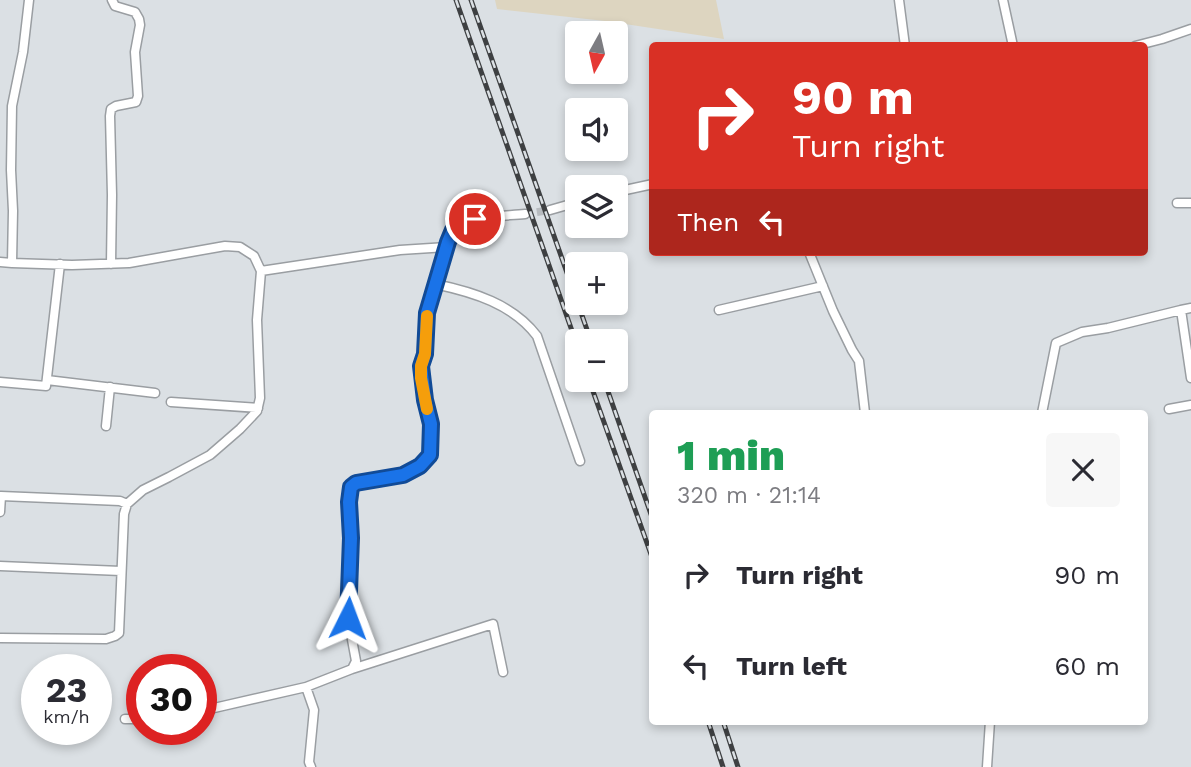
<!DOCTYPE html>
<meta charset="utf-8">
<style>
:root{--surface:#fff;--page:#f7f7f7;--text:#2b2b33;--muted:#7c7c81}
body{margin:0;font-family:"Work Sans",sans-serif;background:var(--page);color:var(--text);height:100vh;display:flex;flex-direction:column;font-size:26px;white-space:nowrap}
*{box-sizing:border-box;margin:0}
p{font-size:23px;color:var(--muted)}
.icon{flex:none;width:38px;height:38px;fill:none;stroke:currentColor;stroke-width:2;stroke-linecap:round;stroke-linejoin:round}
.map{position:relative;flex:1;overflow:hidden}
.drawer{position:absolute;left:649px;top:410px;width:499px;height:315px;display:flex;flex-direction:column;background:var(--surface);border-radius:7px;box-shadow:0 4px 10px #0003}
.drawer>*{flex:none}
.banner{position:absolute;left:649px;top:42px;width:499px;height:214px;border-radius:7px;box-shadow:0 4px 10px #0003;background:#d93025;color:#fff;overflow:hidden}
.needle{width:46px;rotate:188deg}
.buttons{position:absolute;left:565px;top:21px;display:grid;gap:14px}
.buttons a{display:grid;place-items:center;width:63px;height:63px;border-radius:7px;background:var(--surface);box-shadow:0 4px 10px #0003;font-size:35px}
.speed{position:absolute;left:21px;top:654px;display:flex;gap:14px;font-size:35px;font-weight:700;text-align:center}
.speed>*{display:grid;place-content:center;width:91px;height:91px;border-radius:50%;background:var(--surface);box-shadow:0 4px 10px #0003;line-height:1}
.speed small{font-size:18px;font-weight:400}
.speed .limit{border:10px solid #d22;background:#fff;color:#111}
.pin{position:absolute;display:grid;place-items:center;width:60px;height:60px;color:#fff;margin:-30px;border:4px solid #fff;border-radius:50%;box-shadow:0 2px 7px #0007}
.me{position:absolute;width:77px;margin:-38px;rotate:3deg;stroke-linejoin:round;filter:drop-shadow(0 0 5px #0008)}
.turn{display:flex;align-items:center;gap:24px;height:147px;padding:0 28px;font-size:32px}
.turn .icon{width:91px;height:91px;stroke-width:2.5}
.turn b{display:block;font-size:49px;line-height:60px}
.then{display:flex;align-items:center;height:66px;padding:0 28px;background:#0003;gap:14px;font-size:26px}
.round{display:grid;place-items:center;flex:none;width:74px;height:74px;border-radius:7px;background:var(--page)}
.head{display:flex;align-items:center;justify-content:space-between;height:119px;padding:0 28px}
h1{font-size:42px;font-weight:800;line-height:52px;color:#1e9e55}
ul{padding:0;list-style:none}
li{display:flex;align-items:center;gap:21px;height:91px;padding:0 28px}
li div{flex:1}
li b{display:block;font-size:26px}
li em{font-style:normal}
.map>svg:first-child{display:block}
.industrial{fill:#ddd5c0}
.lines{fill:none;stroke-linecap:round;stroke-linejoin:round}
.minor-tunnel{stroke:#b7bbbf;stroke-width:8;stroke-dasharray:8 4;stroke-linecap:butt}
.minor-casing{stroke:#9a9ea2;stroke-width:11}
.minor{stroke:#fff;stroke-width:8}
.rail-casing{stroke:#3e4042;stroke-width:5}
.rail{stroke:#dbe0e4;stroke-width:2.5;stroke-dasharray:8;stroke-linecap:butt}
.route-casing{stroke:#114b97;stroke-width:18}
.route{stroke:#1a73e8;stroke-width:12}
.slow{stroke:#f59e0b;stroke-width:12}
</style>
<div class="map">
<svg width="1191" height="767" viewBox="0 0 1191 767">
<rect width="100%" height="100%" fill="#dbe0e4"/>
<path class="industrial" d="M495,0H716L724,39L605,21L497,9Z"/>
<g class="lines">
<path class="minor-tunnel" d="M525,214L550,210"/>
<g class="minor-casing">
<path id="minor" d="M899,0L905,46
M1003,0L1013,46
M1135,46L1162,39L1191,29
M616,192L653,184
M1177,203H1191
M550,210L578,202
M809,252L833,311L852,350L859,361L865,413
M0,262L12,263
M111,264L112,195L110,116L111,109L116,106L136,102L138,96L135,52L140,25L139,19L135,12L115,6L112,0
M261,271L400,250L447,247C452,213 498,217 525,214
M435,284C473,292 513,304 537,336L580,461
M1191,308L1181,310L1191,378
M719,310L823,286
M47,380L155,393
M0,382L46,386L60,264
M171,402L258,408
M1169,409L1191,405
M1042,413L1056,343L1082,332L1108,328L1181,310
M106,426L110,387
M0,512L1,496L120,501L127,504
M0,566L121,571
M0,638L106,639L115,636L119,633L124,514L127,504L143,490L169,477L210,455L240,429L257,411L260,398L257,320L261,271L254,256L240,247L225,246L129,263L72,265L12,263L13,211L11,170L12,106L23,52L29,0
M352,669L493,624L503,672
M201,711L306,687
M125,719H142
M311,767L309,762L314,710L306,687L352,669L356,661L348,618L350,538L349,502L351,487L357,483L403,475L420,466L430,455L431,424L425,400L421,366L425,354L427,313L447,247
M987,767L990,721"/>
</g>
<use href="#minor" class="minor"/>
<g class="rail-casing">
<path id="rail" d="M456,0L578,348
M471,0L591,341
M589,380L653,560
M604,380L653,520
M708,721L723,767
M723,721L738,767"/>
</g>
<use href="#rail" class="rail"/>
</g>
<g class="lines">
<g class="route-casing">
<path id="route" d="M348,618L351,538L349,502L351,487L356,483L403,475L420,466L430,455L431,424L425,400L421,366L425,354L427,313L448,242L453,230L462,224L475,219"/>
</g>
<use href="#route" class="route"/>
<path class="slow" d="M427,316L425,354L421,366V378L427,409"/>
</g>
</svg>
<div class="buttons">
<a><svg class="needle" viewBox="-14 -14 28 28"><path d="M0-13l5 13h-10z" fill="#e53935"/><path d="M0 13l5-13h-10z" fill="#7c7c81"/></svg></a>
<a><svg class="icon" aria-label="sound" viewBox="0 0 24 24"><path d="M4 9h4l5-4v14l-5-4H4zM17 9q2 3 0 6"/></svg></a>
<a><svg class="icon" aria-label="layers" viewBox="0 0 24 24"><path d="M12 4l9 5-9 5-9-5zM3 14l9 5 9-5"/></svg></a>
<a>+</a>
<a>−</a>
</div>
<div class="speed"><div>23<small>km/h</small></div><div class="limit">30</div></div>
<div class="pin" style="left:475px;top:219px;background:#d93025"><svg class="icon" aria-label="arrive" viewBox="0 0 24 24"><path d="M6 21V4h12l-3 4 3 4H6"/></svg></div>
<svg class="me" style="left:348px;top:618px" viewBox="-20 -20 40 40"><path d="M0-17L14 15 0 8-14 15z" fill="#1a73e8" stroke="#fff" stroke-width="4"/></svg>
<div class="banner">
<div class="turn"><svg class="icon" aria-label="right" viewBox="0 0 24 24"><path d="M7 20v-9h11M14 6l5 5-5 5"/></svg><div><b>90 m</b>Turn right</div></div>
<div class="then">Then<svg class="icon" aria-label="left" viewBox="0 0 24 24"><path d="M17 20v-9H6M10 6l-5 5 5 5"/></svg></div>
</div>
<section class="drawer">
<div class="head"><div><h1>1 min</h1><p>320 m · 21:14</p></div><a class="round"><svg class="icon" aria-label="close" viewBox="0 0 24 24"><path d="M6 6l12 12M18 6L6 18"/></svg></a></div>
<ul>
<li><svg class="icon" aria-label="right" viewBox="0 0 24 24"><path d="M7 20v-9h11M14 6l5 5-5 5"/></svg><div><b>Turn right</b></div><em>90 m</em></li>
<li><svg class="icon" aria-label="left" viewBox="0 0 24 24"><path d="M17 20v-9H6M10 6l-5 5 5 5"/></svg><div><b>Turn left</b></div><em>60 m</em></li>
</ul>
</section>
</div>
